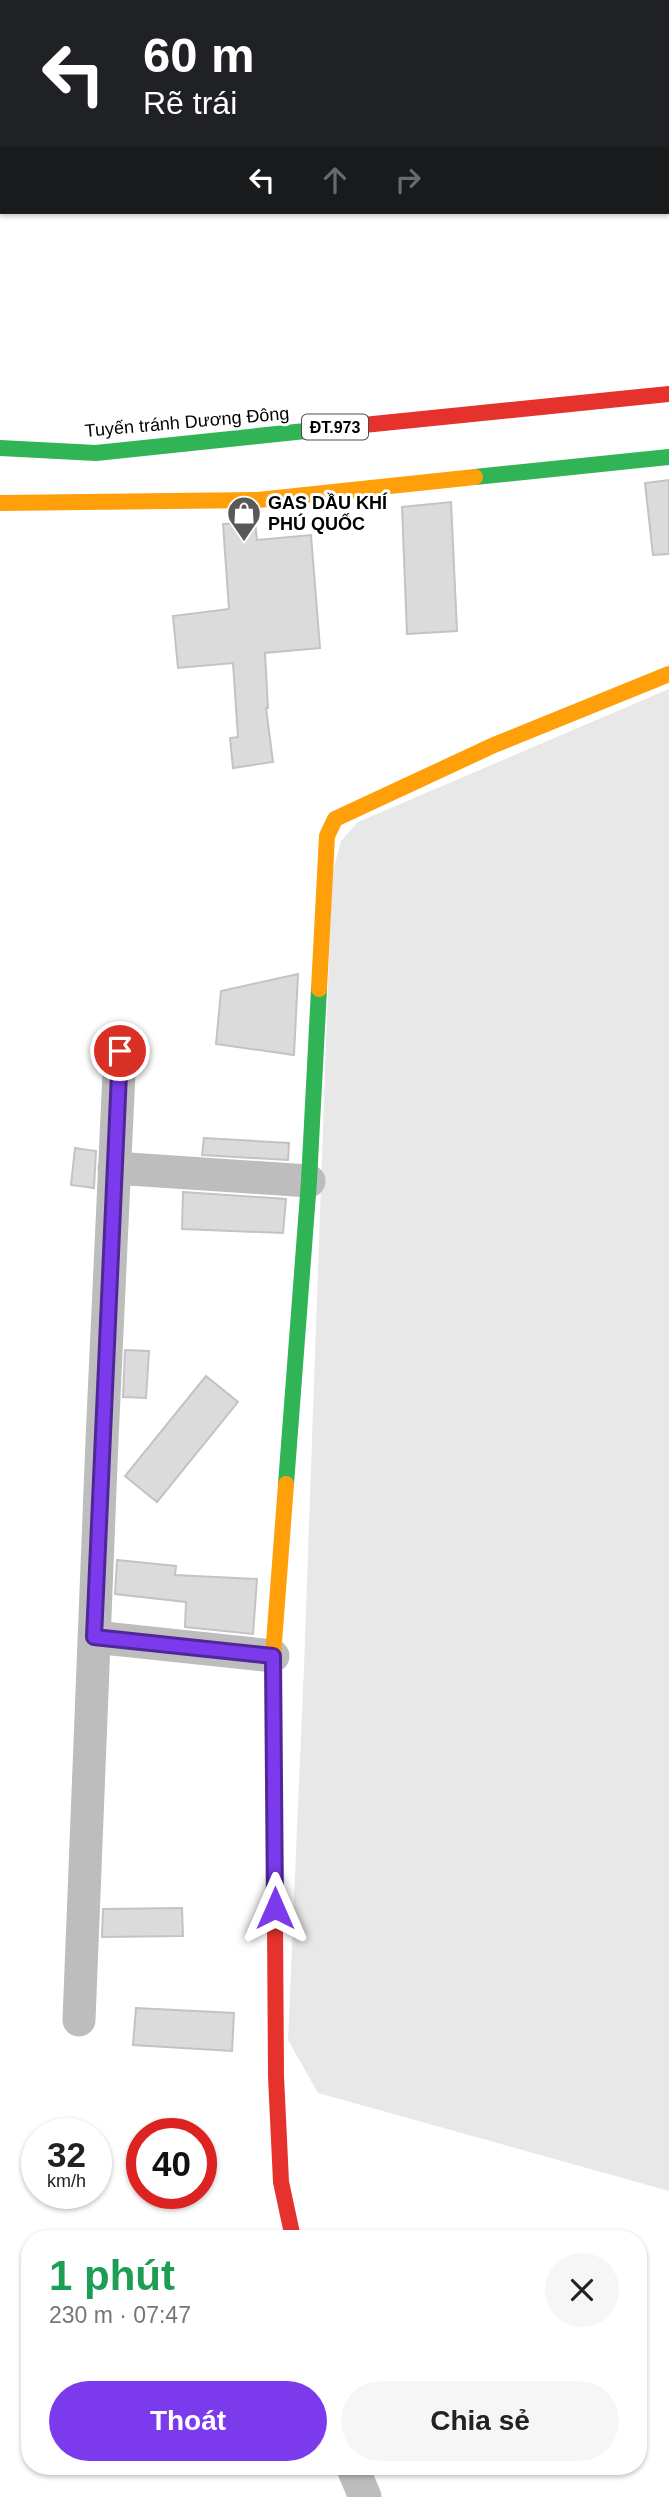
<!DOCTYPE html>
<html lang="vi">
<meta charset="utf-8">
<style>
:root{--surface:#fff;--page:#f6f6f6;--text:#222;--muted:#767676;--accent:#7c3aed}
body{margin:0;font-family:Helvetica,sans-serif;background:var(--page);color:var(--text);height:100vh;display:flex;flex-direction:column;font-size:26px;white-space:nowrap}
*{box-sizing:border-box;margin:0}
p{font-size:23px;color:var(--muted)}
.icon{flex:none;width:38px;height:38px;fill:none;stroke:currentColor;stroke-width:2;stroke-linecap:round;stroke-linejoin:round}
.map{position:relative;flex:1;overflow:hidden}
.sheet{position:absolute;left:21px;top:2230px;width:626px;height:245px;display:flex;flex-direction:column;background:var(--surface);border-radius:28px;box-shadow:0 2px 5px #0004}
.sheet>*{flex:none}
.top-card{position:absolute;left:0px;top:0px;width:670px;height:214px;box-shadow:0 2px 5px #0004;background:#202124;color:#fff;overflow:hidden}
.speed{position:absolute;left:21px;top:2118px;display:flex;gap:14px;font-size:35px;font-weight:700;text-align:center}
.speed>*{display:grid;place-content:center;width:91px;height:91px;border-radius:50%;background:var(--surface);box-shadow:0 2px 5px #0004;line-height:1}
.speed small{font-size:18px;font-weight:400}
.speed .limit{border:10px solid #d22;background:#fff;color:#111}
.pin{position:absolute;display:grid;place-items:center;width:60px;height:60px;color:#fff;margin:-30px;border:4px solid #fff;border-radius:50%;box-shadow:0 2px 7px #0007}
.me{position:absolute;width:77px;margin:-38px;rotate:0deg;stroke-linejoin:round;filter:drop-shadow(0 0 5px #0008)}
.turn{display:flex;align-items:center;gap:24px;height:147px;padding:0 28px;font-size:32px}
.turn .icon{width:91px;height:91px;stroke-width:2.5}
.turn b{display:block;font-size:49px;line-height:60px}
.lanes{display:flex;align-items:center;height:66px;padding:0 28px;background:#0003;justify-content:center;gap:35px;direction:ltr}
.lanes .off{opacity:.35}
.round{display:grid;place-items:center;flex:none;width:74px;height:74px;border-radius:37px;background:var(--page)}
.overview{display:flex;align-items:center;justify-content:space-between;height:119px;padding:0 28px}
h1{font-size:42px;font-weight:700;line-height:52px;color:#1e9e55}
.cta{display:flex;gap:14px;margin-top:auto;padding:14px 28px}
.cta a{flex:1;height:80px;border-radius:42px;background:var(--accent);color:#fff;font-size:28px;font-weight:700;line-height:80px;text-align:center}
.cta a+a{background:var(--page);color:var(--text)}
.map>svg:first-child{display:block}
.green{fill:#e8e8e8}
.building{fill:#dbdbdb;stroke:#c3c3c3;stroke-width:2}
.lines{fill:none;stroke-linecap:round;stroke-linejoin:round}
.street{stroke:#bdbdbd;stroke-width:33}
.fast{stroke:#30b455;stroke-width:16}
.slow{stroke:#ff9f0a;stroke-width:16}
.jam{stroke:#e5322d;stroke-width:16}
.route-casing{stroke:#51269a;stroke-width:18}
.route{stroke:#7c3aed;stroke-width:12}
.labels{text-anchor:middle;dominant-baseline:central;stroke-width:6;stroke-linejoin:round;paint-order:stroke}
.shield{fill:#fff;stroke:#4c4c4c;stroke-width:2}
.shield-label{font-size:16px;font-weight:bold;fill:#000}
.street-label{font-size:18px;fill:#000;stroke:#fff}
.poi-label{font-size:18px;font-weight:bold;fill:#000;stroke:#fff;text-anchor:start}
</style>
<div class="map">
<svg width="669" height="2497" viewBox="0 0 669 2497">
<rect width="100%" height="100%" fill="#fff"/>
<path class="green" d="M669,689V2191L318,2093L288,2040L304,1666L332,874L341,841L358,822Z"/>
<path class="building" d="M669,480V554L653,555L645,483Z
M451,502L457,631L407,634L402,507Z
M255,522L257,540L311,535L320,648L265,653L268,708H266L273,762L233,768L230,738L238,737L233,663L178,668L173,616L229,609L223,524Z
M298,974L294,1055L216,1044L221,991Z
M204,1138L289,1143L288,1160L202,1155Z
M75,1148L96,1151L94,1188L71,1185Z
M183,1192L286,1199L283,1233L182,1229Z
M125,1350L149,1351L146,1398L123,1397Z
M206,1376L238,1402L157,1502L125,1476Z
M117,1560L176,1566L175,1575L257,1579L253,1634L185,1627L186,1602L115,1594Z
M182,1908L183,1936L102,1937L103,1909Z
M136,2008L234,2013L232,2051L133,2045Z"/>
<g class="lines">
<path class="street" d="M114,1168L309,1181
M94,1637L273,1656
M79,2020L102,1440L120,1051
M352,2466L365,2497"/>
<path class="fast" d="M0,448L96,453L334,428
M475,477L669,457
M286,1484L309,1181L319,989"/>
<path class="slow" d="M0,503L258,500L475,477
M319,989L327,836L335,819L494,745L669,674
M275,1923L273,1656L286,1484"/>
<path class="jam" d="M334,428L669,394
M275,1923L276,2076L281,2182L293,2238"/>
</g>
<g class="lines">
<g class="route-casing">
<path id="route" d="M120,1051L94,1637L273,1656L275,1908"/>
</g>
<use href="#route" class="route"/>
</g>
<defs>
<g id="shop-pin" transform="scale(1.75)"><path d="M0 17L-7.5 6A9.5 9.5 0 1 1 7.5 6Z" fill="#595959" stroke="#fff"/><path d="M-5-2.5h2.3a2.7 3.5 0 0 1 5.4 0H5L5.5 6h-11ZM-1.5-2.5h3a1.5 2.3 0 0 0-3 0Z" fill="#fff"/></g>
</defs>
<g fill-rule="evenodd">
<use href="#shop-pin" x="244" y="513"/>
</g>
<g class="labels">
<rect class="shield" x="302" y="414.5" width="66" height="25" rx="5"/>
<g class="shield-label">
<text x="335" y="427">ĐT.973</text>
</g>
<g class="street-label">
<text transform="translate(187 422) rotate(-5)">Tuyến tránh Dương Đông</text>
</g>
<g class="poi-label">
<text x="268" y="503">GAS DẦU KHÍ<tspan x="268" dy="21">PHÚ QUỐC</tspan></text>
</g>
</g>
</svg>
<div class="speed"><div>32<small>km/h</small></div><div class="limit">40</div></div>
<div class="pin" style="left:120px;top:1051px;background:#d93025"><svg class="icon" aria-label="arrive" viewBox="0 0 24 24"><path d="M6 21V4h12l-3 4 3 4H6"/></svg></div>
<svg class="me" style="left:275px;top:1908px" viewBox="-20 -20 40 40"><path d="M0-17L14 15 0 8-14 15z" fill="#7c3aed" stroke="#fff" stroke-width="4"/></svg>
<div class="top-card">
<div class="turn"><svg class="icon" aria-label="left" viewBox="0 0 24 24"><path d="M17 20v-9H6M10 6l-5 5 5 5"/></svg><div><b>60 m</b>Rẽ trái</div></div>
<div class="lanes"><svg class="icon" aria-label="left" viewBox="0 0 24 24"><path d="M17 20v-9H6M10 6l-5 5 5 5"/></svg><svg class="icon off" aria-label="ahead" viewBox="0 0 24 24"><path d="M12 20V5M6 11l6-6 6 6"/></svg><svg class="icon off" aria-label="right" viewBox="0 0 24 24"><path d="M7 20v-9h11M14 6l5 5-5 5"/></svg></div>
</div>
<section class="sheet">
<div class="overview"><div><h1>1 phút</h1><p>230 m · 07:47</p></div><a class="round"><svg class="icon" aria-label="close" viewBox="0 0 24 24"><path d="M6 6l12 12M18 6L6 18"/></svg></a></div>
<div class="cta"><a>Thoát</a><a>Chia sẻ</a></div>
</section>
</div>
